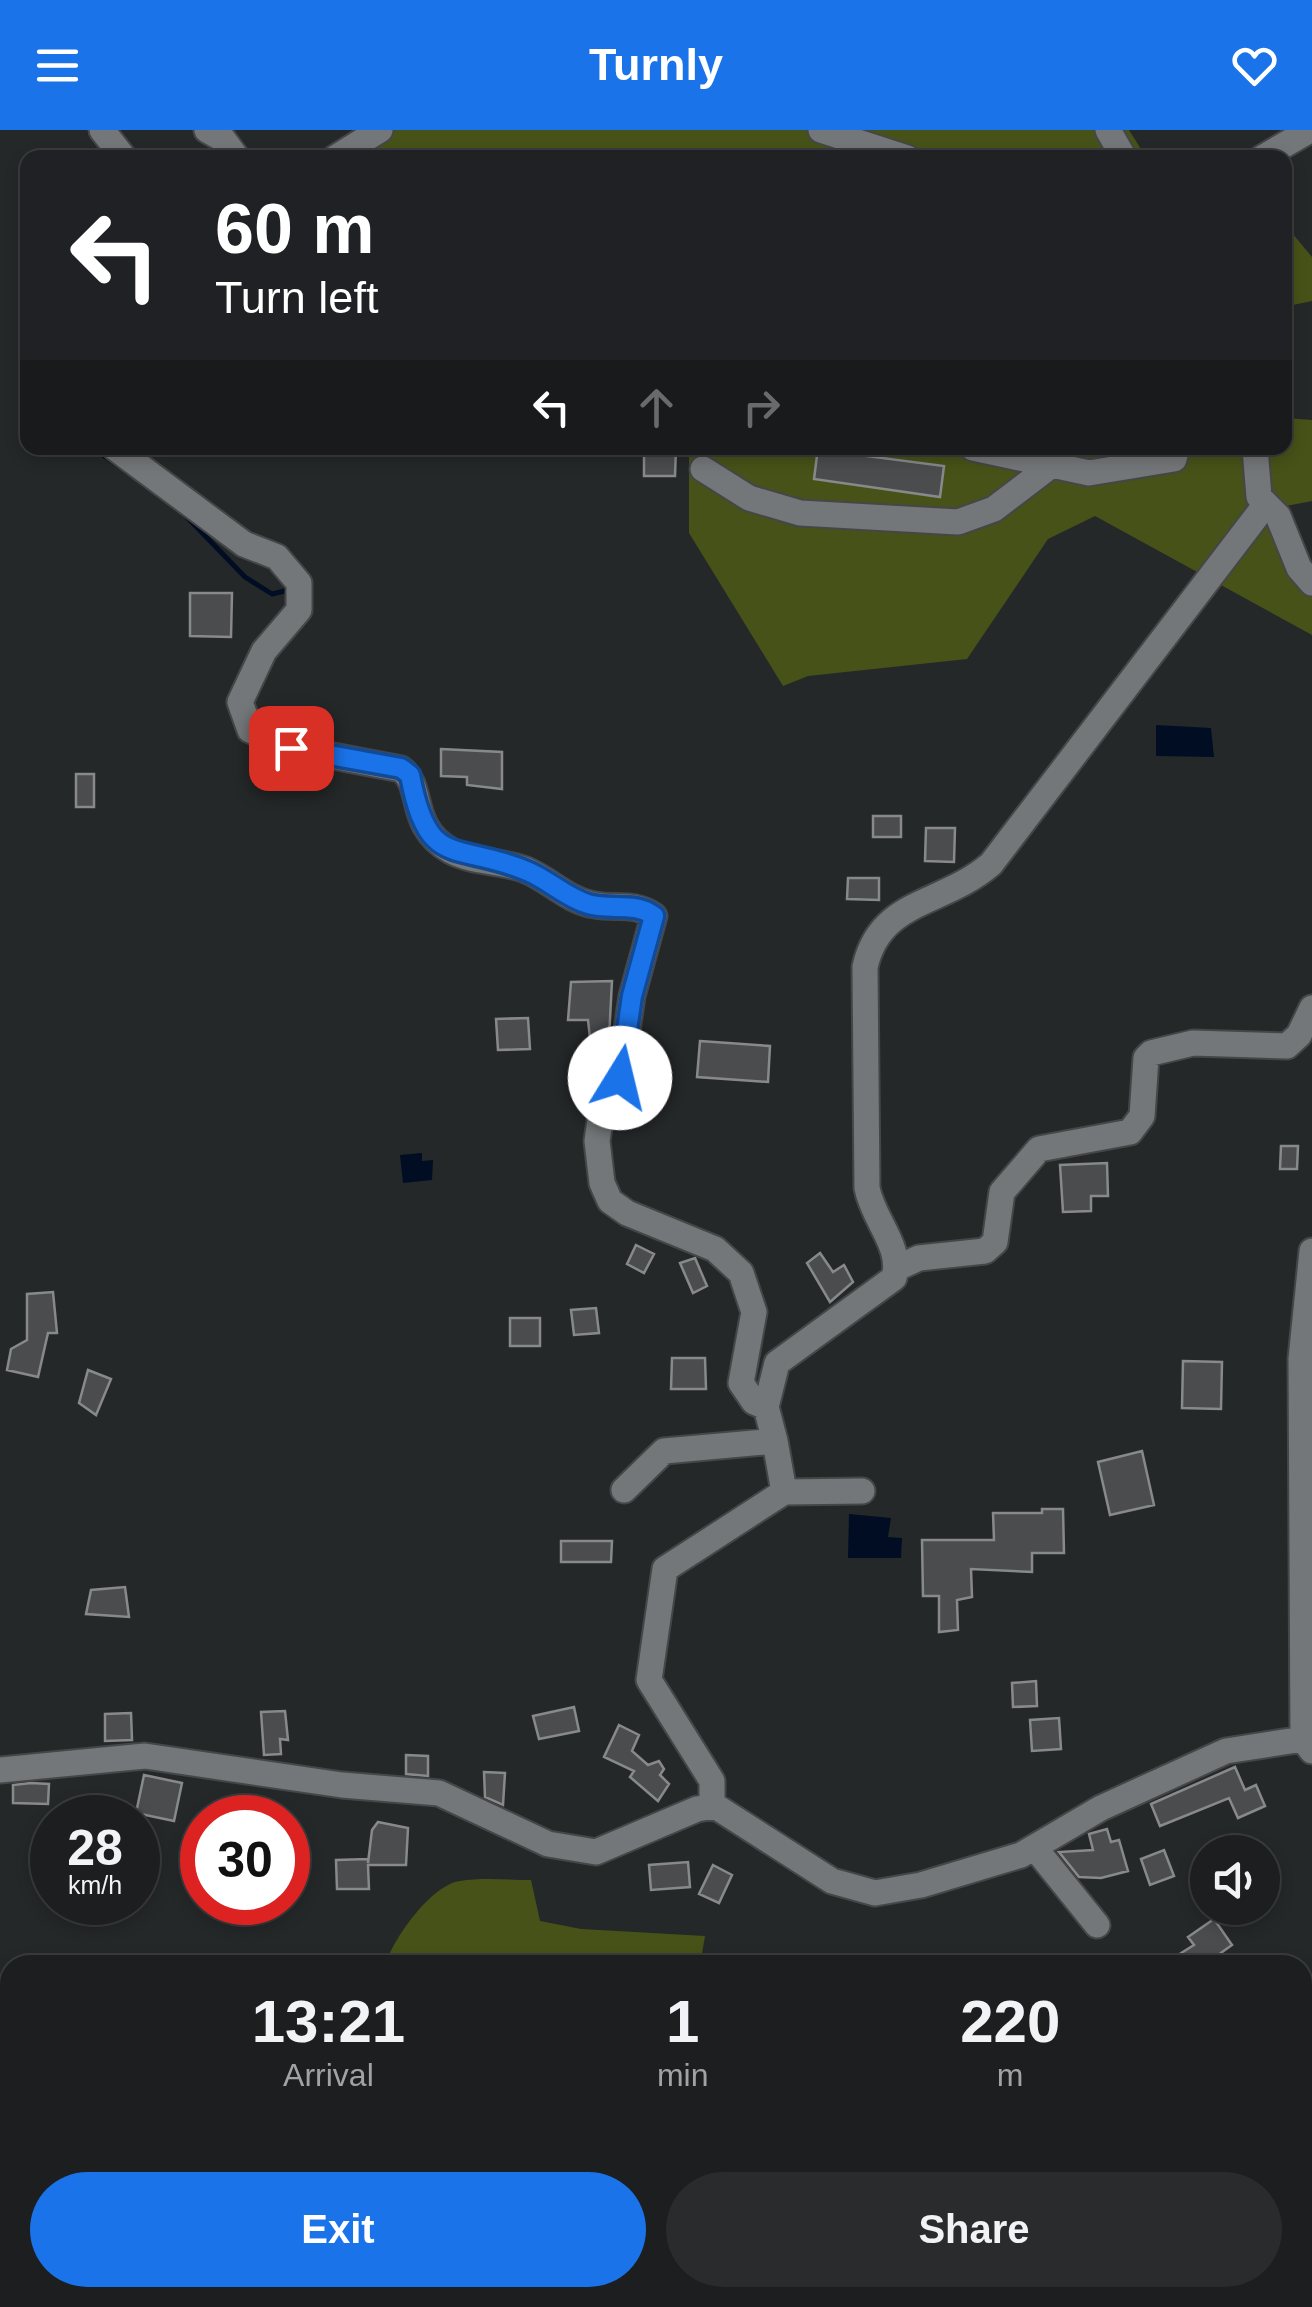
<!DOCTYPE html>
<style>
:root{--surface:#1c1e1f;--page:#292b2c;--text:#f1f3f6;--muted:#a0a2a4;--line:#3a3c3d;--accent:#1a73e8}
body{margin:0;font-family:Arial,sans-serif;background:var(--page);color:var(--text);height:100vh;display:flex;flex-direction:column;font-size:38px;white-space:nowrap}
*{box-sizing:border-box;margin:0}
p{font-size:32px;color:var(--muted)}
.icon{flex:none;width:55px;height:55px;fill:none;stroke:currentColor;stroke-width:2;stroke-linecap:round;stroke-linejoin:round}
.map{position:relative;flex:1;overflow:hidden}
.drawer{position:absolute;left:0px;top:1825px;width:1312px;height:352px;display:flex;flex-direction:column;background:var(--surface);border-radius:30px 30px 0 0;box-shadow:0 5px 15px #0003,0 0 0 2px var(--line)}
.drawer>*{flex:none}
.guide{position:absolute;left:20px;top:20px;width:1272px;height:305px;border-radius:20px;box-shadow:0 5px 15px #0003,0 0 0 2px var(--line);background:#202124;color:#fff;overflow:hidden}
.controls{position:absolute;left:1190px;top:1705px;display:grid;gap:20px}
.controls a{display:grid;place-items:center;width:90px;height:90px;border-radius:50%;background:var(--surface);box-shadow:0 5px 15px #0003,0 0 0 2px var(--line);font-size:50px}
.speed{position:absolute;left:30px;top:1665px;display:flex;gap:20px;font-size:50px;font-weight:700;text-align:center}
.speed>*{display:grid;place-content:center;width:130px;height:130px;border-radius:50%;background:var(--surface);box-shadow:0 5px 15px #0003,0 0 0 2px var(--line);line-height:1}
.speed small{font-size:25px;font-weight:400}
.speed .limit{border:15px solid #d22;background:#fff;color:#111}
.pin{position:absolute;display:grid;place-items:center;width:85px;height:85px;color:#fff;margin:-42px;border-radius:20px;box-shadow:0 5px 15px #0006}
.me{position:absolute;width:110px;margin:-55px;rotate:9deg;stroke-linejoin:round;filter:drop-shadow(0 0 8px #0008)}
.turn{display:flex;align-items:center;gap:35px;height:210px;padding:0 30px;font-size:45px}
.turn .icon{width:130px;height:130px;stroke-width:2.5}
.turn b{display:block;font-size:70px;line-height:85px}
.lanes{display:flex;align-items:center;height:95px;padding:0 30px;background:#0003;justify-content:center;gap:50px;direction:ltr}
.lanes .off{opacity:.35}
.eta{display:flex;justify-content:space-evenly;align-items:center;height:170px;text-align:center}
.eta b{font-size:60px;font-weight:800;line-height:70px}
.primary-button{display:flex;gap:20px;margin-top:auto;padding:20px 30px}
.primary-button a{flex:1;height:115px;border-radius:60px;background:var(--accent);color:#fff;font-size:40px;font-weight:800;line-height:115px;text-align:center}
.primary-button a+a{background:var(--page);color:var(--text)}
header{display:flex;justify-content:space-between;align-items:center;height:130px;padding:0 30px;background:var(--accent);color:#fff;font-size:45px;font-weight:800}
.map>svg:first-child{display:block}
.green{fill:#475218}
.water{fill:#000d23}
.lines{fill:none;stroke-linecap:round;stroke-linejoin:round}
.stream{stroke:#000d23;stroke-width:5}
.building{fill:#4a4c4e;stroke:#87898b;stroke-width:2.5}
.minor-casing{stroke:#454648;stroke-width:29}
.minor{stroke:#747779;stroke-width:25}
.route-casing{stroke:#114b97;stroke-width:25}
.route{stroke:#1a73e8;stroke-width:18}
</style>
<header><svg class="icon" aria-label="menu" viewBox="0 0 24 24"><path d="M4 6h16M4 12h16M4 18h16"/></svg>Turnly<svg class="icon" aria-label="heart" viewBox="0 0 24 24"><path d="M12 20l-8-8c-3-5 5-10 8-4 3-6 11-1 8 4z"/></svg></header>
<div class="map">
<svg width="1312" height="2177" viewBox="0 0 1312 2177">
<rect width="100%" height="100%" fill="#252829"/>
<path class="green" d="M390,0H1129L1146,27L304,28Z
M1292,103L1312,127V171L1288,176L1285,193V104Z
M1285,288L1312,290V371L1286,376L1312,443V505L1095,386L1048,409L967,529L808,546L783,556L689,403V318H1285Z
M531,1750L540,1791L581,1799L705,1806L700,1835H385C394,1808 431,1755 460,1751C483,1747 508,1750 531,1750Z"/>
<path class="water" d="M1156,595L1211,598L1214,627L1156,626Z
M422,1023V1031L433,1030L432,1050L403,1053L400,1025Z
M849,1384L891,1388L888,1407L902,1408L901,1428H848Z"/>
<g class="lines">
<path class="stream" d="M93,318L130,344
M183,383L245,447L272,464L289,460"/>
</g>
<path class="building" d="M644,318H676L675,346H644Z
M818,318H852L851,324L944,336L940,367L814,349Z
M190,463H232L231,507L190,506Z
M441,619L502,622V659L467,655V647L441,646Z
M76,644H94V677H76Z
M873,686H901V707H873Z
M926,698H955L954,732L925,731Z
M848,748H879V770L847,769Z
M612,851L609,908H590L588,890H568L571,852Z
M528,888L530,919L498,920L496,889Z
M700,911L770,916L768,952L697,947Z
M1281,1016H1298L1297,1039H1280Z
M1107,1033L1108,1066H1091V1081L1063,1082L1060,1035Z
M636,1115L654,1124L644,1143L627,1134Z
M820,1123L833,1142L844,1135L853,1152L830,1172L807,1133Z
M695,1128L707,1156L693,1163L680,1133Z
M53,1162L57,1203H48L38,1247L7,1240L11,1219L27,1210V1164Z
M596,1178L599,1203L574,1205L571,1180Z
M510,1188H540V1216H510Z
M672,1228H705L706,1259H671Z
M1183,1231L1222,1232L1221,1279L1182,1278Z
M88,1240L111,1249L96,1285L79,1273Z
M1142,1321L1154,1375L1110,1385L1098,1332Z
M1042,1379H1063L1064,1423H1032V1442L971,1439L972,1467L957,1470L958,1500L939,1502V1466H923L922,1410H994L993,1383H1042Z
M561,1411H612L611,1432H561Z
M125,1457L129,1487L86,1484L91,1460Z
M1036,1551L1037,1576L1013,1577L1012,1553Z
M574,1577L579,1601L539,1609L533,1586Z
M285,1581L288,1610L280,1609L281,1624L264,1625L261,1582Z
M131,1583L132,1610L105,1611V1584Z
M1059,1588L1061,1619L1032,1621L1030,1590Z
M619,1595L639,1605L632,1621L648,1635L659,1631L664,1639L660,1645L669,1654L658,1671L630,1647L634,1641L604,1627Z
M406,1625L428,1626V1646L406,1644Z
M1235,1637L1245,1660L1256,1655L1265,1676L1238,1688L1229,1668L1160,1696L1151,1674Z
M484,1642L505,1643L503,1675L485,1667Z
M144,1645L182,1653L174,1691L136,1683Z
M31,1653L49,1654L48,1674L13,1673V1655Z
M378,1692L408,1698L406,1735H368L369,1759H337L336,1730L368,1729V1733L372,1700Z
M1107,1699L1111,1712L1119,1710L1128,1741L1101,1748L1079,1747L1059,1722L1093,1720L1089,1704Z
M1164,1720L1174,1746L1150,1755L1141,1729Z
M688,1732L690,1757L651,1760L649,1735Z
M713,1735L732,1745L719,1773L699,1764Z
M1214,1789L1232,1815L1204,1835H1162L1194,1815L1188,1807Z"/>
<g class="lines">
<g class="minor-casing">
<path id="minor" d="M102,0L124,28
M207,0L223,9L237,28
M821,0L907,28
M1108,0L1124,28
M335,28L380,0
M1262,28L1310,0
M115,318L244,414L277,427L299,453V480L264,521L240,572L250,600L291,618L401,639C425,657 407,696 451,721C471,732 503,731 526,740C550,750 568,771 595,775C617,779 635,772 654,786L632,866L620,948L601,984L597,1011L602,1053L610,1071L627,1083L715,1119L741,1143L754,1182L741,1253L754,1272L766,1277
M973,318L1089,343L1174,329L1177,318
M1255,318L1259,367L1278,386L1299,438L1312,453
M703,339L749,368L800,383L958,392L994,379L1053,334
M897,1138L919,1128L985,1121L995,1112L1002,1062L1039,1019L1130,1002L1142,986L1146,928L1151,923L1193,913L1287,916L1299,905L1312,878
M775,1311L766,1277L777,1233L894,1148C903,1117 873,1090 867,1058L865,837C880,769 942,776 991,734L1266,374
M624,1360L664,1321L775,1311L784,1362L862,1361
M1303,1609L1301,1229L1312,1121
M0,1640L145,1626L342,1655L439,1663L548,1714L596,1722L697,1679L715,1676L832,1751L875,1763L921,1755L1021,1725L1101,1678L1226,1621L1303,1609L1312,1621
M712,1676V1651L649,1550L665,1439L784,1362
M1035,1718L1097,1795"/>
</g>
<use href="#minor" class="minor"/>
</g>
<g class="lines">
<g class="route-casing">
<path id="route" d="M291,618L401,638L410,645C428,741 455,711 527,741C549,750 565,767 588,774C611,781 634,771 654,786L632,866L620,948"/>
</g>
<use href="#route" class="route"/>
</g>
</svg>
<div class="controls">
<a><svg class="icon" aria-label="sound" viewBox="0 0 24 24"><path d="M4 9h4l5-4v14l-5-4H4zM17 9q2 3 0 6"/></svg></a>
</div>
<div class="speed"><div>28<small>km/h</small></div><div class="limit">30</div></div>
<div class="pin" style="left:291px;top:618px;background:#d93025"><svg class="icon" aria-label="arrive" viewBox="0 0 24 24"><path d="M6 21V4h12l-3 4 3 4H6"/></svg></div>
<svg class="me" style="left:620px;top:948px" viewBox="-20 -20 40 40"><circle r="19" fill="#fff"/><path d="M0-13L10 11 0 6-10 11z" fill="#1a73e8"/></svg>
<div class="guide">
<div class="turn"><svg class="icon" aria-label="left" viewBox="0 0 24 24"><path d="M17 20v-9H6M10 6l-5 5 5 5"/></svg><div><b>60 m</b>Turn left</div></div>
<div class="lanes"><svg class="icon" aria-label="left" viewBox="0 0 24 24"><path d="M17 20v-9H6M10 6l-5 5 5 5"/></svg><svg class="icon off" aria-label="ahead" viewBox="0 0 24 24"><path d="M12 20V5M6 11l6-6 6 6"/></svg><svg class="icon off" aria-label="right" viewBox="0 0 24 24"><path d="M7 20v-9h11M14 6l5 5-5 5"/></svg></div>
</div>
<section class="drawer">
<div class="eta">
<div><b>13:21</b><p>Arrival</p></div>
<div><b>1</b><p>min</p></div>
<div><b>220</b><p>m</p></div>
</div>
<div class="primary-button"><a>Exit</a><a>Share</a></div>
</section>
</div>
